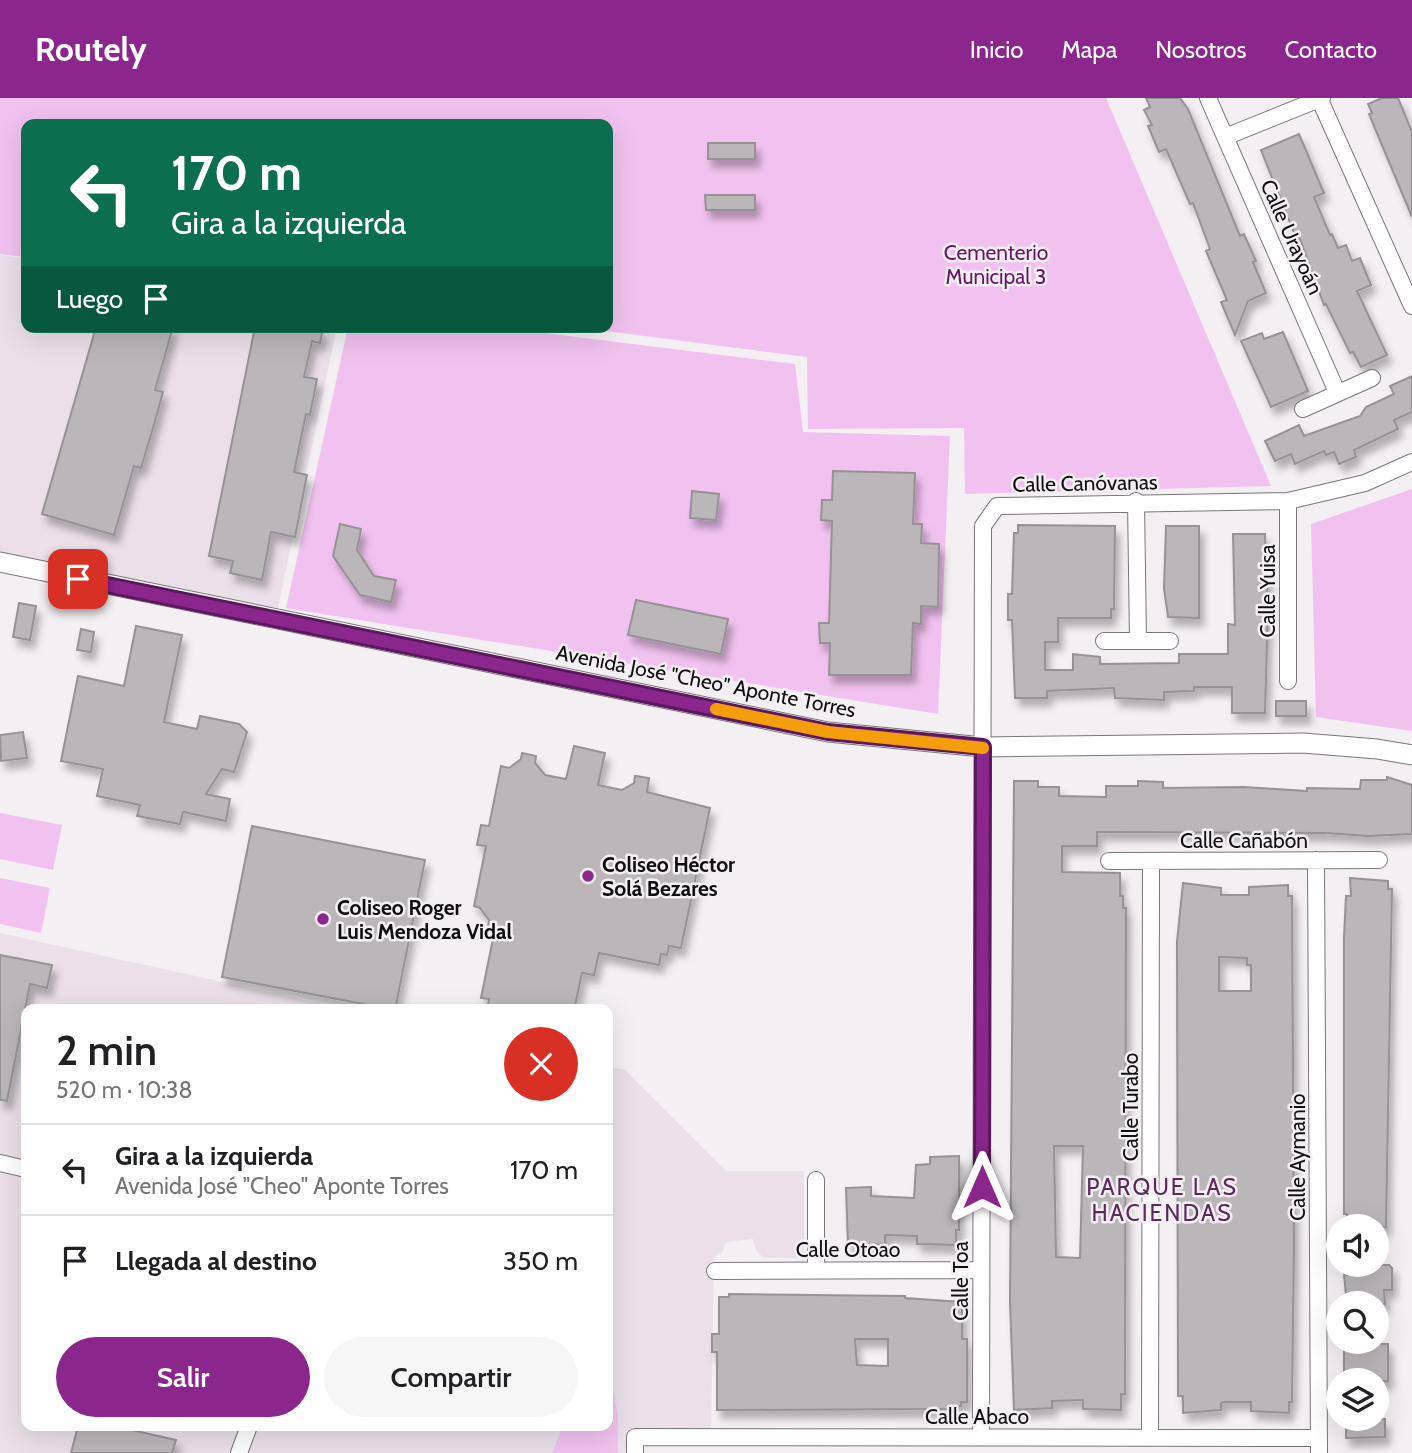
<!DOCTYPE html>
<html lang="es">
<meta charset="utf-8">
<style>
:root{--surface:#fff;--page:#f6f6f6;--text:#202124;--muted:#757577;--line:#e0e0e0;--accent:#8b268d}
body{margin:0;font-family:Cabin,sans-serif;background:var(--page);color:var(--text);height:100vh;display:flex;flex-direction:column;font-size:26px;white-space:nowrap}
*{box-sizing:border-box;margin:0}
p{font-size:23px;color:var(--muted)}
.icon{flex:none;width:38px;height:38px;fill:none;stroke:currentColor;stroke-width:2;stroke-linecap:round;stroke-linejoin:round}
.map{position:relative;flex:1;overflow:hidden}
.sheet{position:absolute;left:21px;top:906px;width:592px;height:427px;display:flex;flex-direction:column;background:var(--surface);border-radius:14px;box-shadow:0 7px 28px #0002}
.sheet>*{flex:none}
.hud{position:absolute;left:21px;top:21px;width:592px;height:214px;border-radius:14px;box-shadow:0 7px 28px #0002;background:#0b6e4f;color:#fff;overflow:hidden}
.controls{position:absolute;left:1326px;top:1116px;display:grid;gap:14px}
.controls a{display:grid;place-items:center;width:63px;height:63px;border-radius:50%;background:var(--surface);box-shadow:0 7px 28px #0002;font-size:35px}
.pin{position:absolute;display:grid;place-items:center;width:60px;height:60px;color:#fff;margin:-30px;border-radius:14px;box-shadow:0 4px 10px #0006}
.me{position:absolute;width:77px;margin:-38px;rotate:0deg;stroke-linejoin:round;filter:drop-shadow(0 0 5px #0008)}
.turn{display:flex;align-items:center;gap:24px;height:147px;padding:0 35px;font-size:32px}
.turn .icon{width:91px;height:91px;stroke-width:2.5}
.turn b{display:block;font-size:49px;line-height:60px}
.then{display:flex;align-items:center;height:66px;padding:0 35px;background:#0003;gap:14px;font-size:26px}
.round{display:grid;place-items:center;flex:none;width:74px;height:74px;border-radius:37px;background:var(--page)}
.overview{display:flex;align-items:center;justify-content:space-between;height:119px;padding:0 35px}
h1{font-size:42px;font-weight:600;line-height:52px}
.button{display:flex;gap:14px;margin-top:auto;padding:14px 35px}
.button a{flex:1;height:80px;border-radius:42px;background:var(--accent);color:#fff;font-size:28px;font-weight:600;line-height:80px;text-align:center}
.button a+a{background:var(--page);color:var(--text)}
ul{padding:0;list-style:none}
li{display:flex;align-items:center;gap:21px;height:91px;padding:0 35px;border-top:2px solid var(--line)}
li div{flex:1}
li b{display:block;font-size:26px}
li em{font-style:normal}
header{display:flex;align-items:center;gap:42px;box-sizing:border-box;height:98px;padding:0 35px;background:var(--accent);color:#fff}
header strong{font-size:33px}
nav{display:flex;gap:38px;margin-inline-start:auto;font-size:24px}
.map>svg:first-child{display:block}
.built{fill:#ebe0ea}
.green{fill:#f1c2f0}
.building{fill:#bbb6ba;stroke:#969296;stroke-width:2;fill-rule:evenodd;filter:url(#shadow)}
.lines{fill:none;stroke-linecap:round;stroke-linejoin:round}
.minor-casing{stroke:#797579;stroke-width:18}
.tertiary-casing{stroke:#797579;stroke-width:21}
.minor{stroke:#fff;stroke-width:16}
.tertiary{stroke:#fff;stroke-width:19}
.route-casing{stroke:#5a195c;stroke-width:18}
.route{stroke:#8b268d;stroke-width:12}
.slow{stroke:#f59e0b;stroke-width:12}
.poi-dot{fill:#8b268d;stroke:#f4eff3;stroke-width:2.5}
.labels{text-anchor:middle;dominant-baseline:central;stroke-width:5;stroke-linejoin:round;paint-order:stroke}
.street-label{font-size:21px;fill:#100f10;stroke:#f4eff3}
.park-label{font-size:21px;fill:#661768;stroke:#f4eff3}
.poi-label{font-size:21px;font-weight:bold;fill:#100f10;stroke:#f4eff3;text-anchor:start}
.neighbourhood-label{font-size:23px;letter-spacing:2px;fill:#5a2a5b;stroke:#f4eff3}
</style>
<header>
<strong>Routely</strong>
<nav><a>Inicio</a><a>Mapa</a><a>Nosotros</a><a>Contacto</a></nav>
</header>
<div class="map">
<svg width="1412" height="1355" viewBox="0 0 1412 1355">
<defs>
<filter id="shadow"><feDropShadow dx="4.5" dy="8" stdDeviation="3.5" flood-color="#0004"/></filter>
</defs>
<rect width="100%" height="100%" fill="#f4eff3"/>
<path class="built" d="M0,157L26,160V229H337L276,519L0,461Z
M0,835L350,912H26V1328H607V968L625,972L726,1073H804V1154L800,1160H764L756,1153L753,1141L726,1144L723,1153L714,1160L711,1339H638V1355H0Z"/>
<path class="green" d="M0,0H1106L1271,388L965,396L964,330L808,331L807,259L575,229H607V26H26V159L0,156Z
M348,229H496L795,266L803,334L950,338L938,616L286,510Z
M1412,391V633L1316,619L1311,426Z
M0,715L62,727L53,772L0,761Z
M0,780L50,790L41,835L0,826Z
M607,1258L618,1318V1355H552L563,1328H607Z"/>
<path class="building" d="M1146,0H1180L1188,11L1240,138L1244,136L1256,163L1253,164L1266,195L1248,203L1235,237L1221,204L1227,202L1206,153L1210,151L1193,105L1190,106L1166,51L1159,54L1148,28L1152,27L1144,12L1150,9Z
M1382,0H1398L1412,34V119L1369,16L1372,15L1368,6Z
M1299,36L1324,95L1314,99L1330,137L1332,136L1338,150L1346,147L1352,163L1360,160L1371,187L1357,193L1387,257L1361,269L1353,254L1350,255L1326,206L1324,207L1300,141L1297,142L1261,52Z
M708,45H755V61H708Z
M705,97H755V112H706Z
M96,229H173L155,292L163,294L155,323L141,370L134,368L114,437L42,416Z
M255,229L323,231L320,245L312,243L304,279L317,281L310,317L306,316L294,374L307,377L295,439L271,434L262,482L230,475L233,463L209,458Z
M1283,234L1308,293L1271,309L1241,243L1262,235L1264,241Z
M1412,278V314L1394,322L1398,331L1354,352L1356,359L1339,366L1334,354L1326,357L1324,353L1295,366L1291,356L1275,363L1265,343L1299,327L1304,338L1360,318L1366,309L1394,296L1390,288Z
M833,373L915,375L913,426H922L921,445L939,446L938,509L921,508V526L913,525L911,577H829L830,545H820L819,525H829L832,423L821,422L822,402H832Z
M692,393L719,396L716,422L690,420Z
M340,426L361,431L357,452L374,478L396,482L391,504L360,497L333,458Z
M1018,427L1115,428L1114,511H1111V520H1058V544H1045V572H1073V556L1100,559V566L1179,565V556H1228V526L1235,527L1233,436H1265L1268,508L1265,615H1232V589H1194V593L1164,594V602L1115,600L1114,590L1047,593V600H1015L1012,522H1008V496H1012L1014,435H1018Z
M1166,428H1199V520L1168,519L1164,490Z
M636,502L728,521L721,556L628,537Z
M19,505L36,508L30,542L13,539Z
M136,528L182,537L164,624L197,631L200,618L239,626L247,634L234,674L222,671L206,696L230,701L226,723L183,714L180,726L137,718L140,707L97,698L103,671L61,663L78,578L124,588Z
M81,531L94,534L91,554L77,552Z
M1276,603H1306V618H1276Z
M23,634L27,660L1,663L0,637Z
M574,648L605,655L598,687L622,692L634,685L635,678L649,680L647,694L710,710L681,850L669,848L667,857L661,856L659,867L599,855L594,877L582,875L574,912H498L488,907L489,901L481,900L495,831L488,829L489,822L480,810L474,808L486,748L477,747L481,727L489,728L501,668L509,670L521,661L522,655L536,658L535,665L545,677L566,681Z
M1387,679L1412,687V736L1368,738L1326,735L1097,734V748H1062V774L1120,775V798H1123V810H1126L1125,1296H1121V1312L1083,1311V1302L1052,1303V1310L1014,1312L1010,1205L1014,683H1038V689H1059V698L1106,699V688H1138V683L1163,684V690L1243,689L1307,693V690L1360,691L1361,682H1387ZM1054,1048H1083L1080,1160L1056,1159Z
M252,728L425,762L395,912L222,879Z
M1350,780L1388,783V791H1392L1386,1129H1347V1116H1344V839L1346,798H1351Z
M1183,785L1221,790V797H1249V789L1288,787V798H1292L1294,1148L1292,1304H1289V1315L1251,1313V1304H1224L1221,1305V1312L1183,1315V1298H1178L1177,844ZM1219,859L1247,860V867H1251V893H1219Z
M0,857L52,867L47,890L30,886L7,1003L0,1002Z
M959,1058V1132H956V1147L917,1146V1138L885,1137V1146L848,1148L846,1090L871,1089V1098L914,1100L916,1067L930,1066V1059Z
M1347,1167H1389L1392,1170V1192H1384L1385,1206H1347L1344,1177H1347Z
M729,1196L905,1198V1200L962,1204V1241H967V1304H961V1308H951V1311L717,1312V1254H712V1236H719V1199H729ZM855,1241H888V1268L857,1267Z
M1344,1246H1388V1283H1344Z
M1346,1321H1385V1339L1346,1340Z
M78,1328H114L176,1342L172,1355H71Z"/>
<g class="lines">
<g class="minor-casing">
<path id="minor" d="M1208,0L1337,294
M1319,0L1412,208
M1225,39L1322,0
M1303,311L1372,280
M1136,403L1138,543
M1288,403V583
M1104,543H1170
M1316,762L1319,1355
M1109,763L1379,762
M0,1065L26,1071
M816,1172V1082
M715,1173L981,1172
M981,1339L983,428L997,408L1288,403L1365,385L1412,364
M1150,1339L1151,763
M239,1355L249,1328
M635,1355V1339L1319,1340"/>
</g>
<g class="tertiary-casing">
<path id="tertiary" d="M0,464L828,634L983,649L1303,645L1377,651L1412,657"/>
</g>
<use href="#minor" class="minor"/>
<use href="#tertiary" class="tertiary"/>
</g>
<g class="lines">
<g class="route-casing">
<path id="route" d="M78,481L828,634L983,649L982,1089"/>
</g>
<use href="#route" class="route"/>
<path class="slow" d="M716,611L828,634L983,650"/>
</g>
<g class="poi-dot">
<circle cx="588" cy="778" r="7"/>
<circle cx="323" cy="821" r="7"/>
</g>
<g class="labels">
<g class="street-label">
<text transform="translate(1292 139) rotate(66)">Calle Urayoán</text>
<text transform="translate(1085 385) rotate(-1)">Calle Canóvanas</text>
<text transform="translate(1267 493) rotate(-90)">Calle Yuisa</text>
<text transform="translate(706 583) rotate(11)">Avenida José "Cheo" Aponte Torres</text>
<text x="1244" y="742">Calle Cañabón</text>
<text transform="translate(1130 1009) rotate(-90)">Calle Turabo</text>
<text transform="translate(1297 1059) rotate(-90)">Calle Aymanio</text>
<text x="848" y="1151">Calle Otoao</text>
<text transform="translate(960 1183) rotate(-90)">Calle Toa</text>
<text x="977" y="1318">Calle Abaco</text>
</g>
<g class="park-label">
<text x="996" y="154">Cementerio<tspan x="996" dy="24">Municipal 3</tspan></text>
</g>
<g class="poi-label">
<text x="602" y="766">Coliseo Héctor<tspan x="602" dy="24">Solá Bezares</tspan></text>
<text x="337" y="809">Coliseo Roger<tspan x="337" dy="24">Luis Mendoza Vidal</tspan></text>
</g>
<g class="neighbourhood-label">
<text x="1162" y="1089">PARQUE LAS<tspan x="1162" dy="26">HACIENDAS</tspan></text>
</g>
</g>
</svg>
<div class="controls">
<a><svg class="icon" aria-label="sound" viewBox="0 0 24 24"><path d="M4 9h4l5-4v14l-5-4H4zM17 9q2 3 0 6"/></svg></a>
<a><svg class="icon" aria-label="search" viewBox="0 0 24 24"><circle cx="10" cy="10" r="6"/><path d="M15 15l6 6"/></svg></a>
<a><svg class="icon" aria-label="layers" viewBox="0 0 24 24"><path d="M12 4l9 5-9 5-9-5zM3 14l9 5 9-5"/></svg></a>
</div>
<div class="pin" style="left:78px;top:481px;background:#d93025"><svg class="icon" aria-label="arrive" viewBox="0 0 24 24"><path d="M6 21V4h12l-3 4 3 4H6"/></svg></div>
<svg class="me" style="left:982px;top:1089px" viewBox="-20 -20 40 40"><path d="M0-17L14 15 0 8-14 15z" fill="#8b268d" stroke="#fff" stroke-width="4"/></svg>
<div class="hud">
<div class="turn"><svg class="icon" aria-label="left" viewBox="0 0 24 24"><path d="M17 20v-9H6M10 6l-5 5 5 5"/></svg><div><b>170 m</b>Gira a la izquierda</div></div>
<div class="then">Luego<svg class="icon" aria-label="arrive" viewBox="0 0 24 24"><path d="M6 21V4h12l-3 4 3 4H6"/></svg></div>
</div>
<section class="sheet">
<div class="overview"><div><h1>2 min</h1><p>520 m · 10:38</p></div><a class="round" style="background:#d93025;color:#fff"><svg class="icon" aria-label="close" viewBox="0 0 24 24"><path d="M6 6l12 12M18 6L6 18"/></svg></a></div>
<ul>
<li><svg class="icon" aria-label="left" viewBox="0 0 24 24"><path d="M17 20v-9H6M10 6l-5 5 5 5"/></svg><div><b>Gira a la izquierda</b><p>Avenida José &quot;Cheo&quot; Aponte Torres</p></div><em>170 m</em></li>
<li><svg class="icon" aria-label="arrive" viewBox="0 0 24 24"><path d="M6 21V4h12l-3 4 3 4H6"/></svg><div><b>Llegada al destino</b></div><em>350 m</em></li>
</ul>
<div class="button"><a>Salir</a><a>Compartir</a></div>
</section>
</div>
